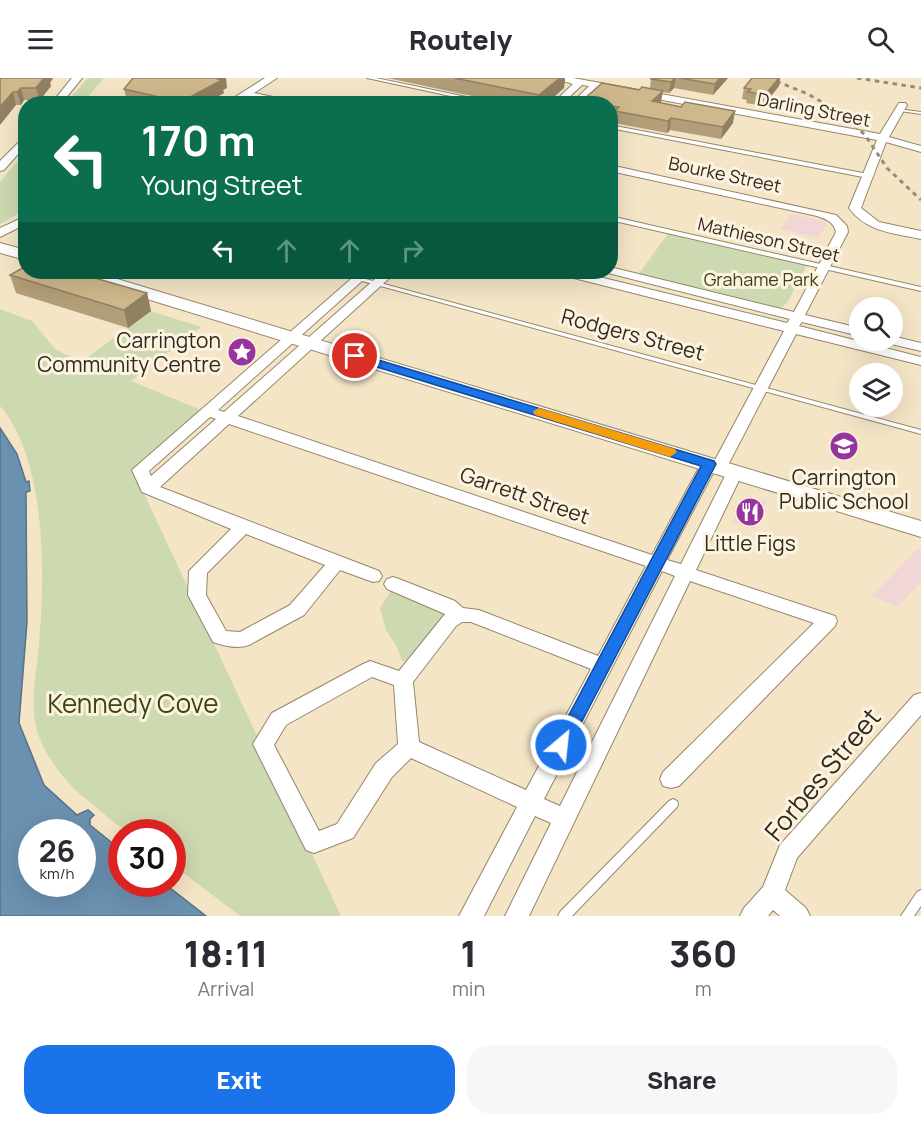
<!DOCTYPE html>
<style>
:root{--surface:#fff;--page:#f7f7f7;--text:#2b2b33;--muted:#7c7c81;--accent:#1a73e8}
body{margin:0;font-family:Manrope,sans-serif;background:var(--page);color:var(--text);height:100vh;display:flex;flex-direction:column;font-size:22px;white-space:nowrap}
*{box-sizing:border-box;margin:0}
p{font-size:20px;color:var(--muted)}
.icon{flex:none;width:33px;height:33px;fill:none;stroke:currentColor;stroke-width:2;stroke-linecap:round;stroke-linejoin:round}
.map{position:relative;height:838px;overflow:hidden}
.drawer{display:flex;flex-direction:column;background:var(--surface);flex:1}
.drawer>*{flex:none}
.top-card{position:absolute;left:18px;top:18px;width:600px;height:183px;border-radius:24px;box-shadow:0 6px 24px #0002;background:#0b6e4f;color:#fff;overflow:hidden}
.controls{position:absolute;left:849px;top:219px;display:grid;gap:12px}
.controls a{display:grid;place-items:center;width:54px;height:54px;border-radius:50%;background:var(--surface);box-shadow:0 6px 24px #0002;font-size:30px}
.speed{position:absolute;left:18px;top:741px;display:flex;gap:12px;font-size:30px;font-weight:700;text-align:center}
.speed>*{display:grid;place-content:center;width:78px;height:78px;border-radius:50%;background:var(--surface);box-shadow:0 6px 24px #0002;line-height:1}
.speed small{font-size:15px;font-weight:400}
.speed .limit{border:9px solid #d22;background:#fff;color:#111}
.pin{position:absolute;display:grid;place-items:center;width:51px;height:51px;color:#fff;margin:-26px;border:3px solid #fff;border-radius:50%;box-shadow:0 2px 6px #0007}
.me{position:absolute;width:66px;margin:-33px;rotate:28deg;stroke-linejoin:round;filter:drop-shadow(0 0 4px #0008)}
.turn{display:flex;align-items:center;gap:21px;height:126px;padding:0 24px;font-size:27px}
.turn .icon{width:78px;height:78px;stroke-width:2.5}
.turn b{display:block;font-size:42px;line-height:51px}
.lanes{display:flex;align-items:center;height:57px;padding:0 24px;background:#0003;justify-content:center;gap:30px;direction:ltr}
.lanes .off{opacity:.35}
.eta{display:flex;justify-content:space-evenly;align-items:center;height:102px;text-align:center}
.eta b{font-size:36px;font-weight:800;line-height:42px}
.action{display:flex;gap:12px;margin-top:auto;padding:12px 24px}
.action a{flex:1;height:69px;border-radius:24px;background:var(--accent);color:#fff;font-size:24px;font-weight:800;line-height:69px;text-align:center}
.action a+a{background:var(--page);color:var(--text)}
header{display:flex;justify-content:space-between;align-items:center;height:78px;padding:0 24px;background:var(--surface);font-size:27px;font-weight:800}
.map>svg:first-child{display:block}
.commercial{fill:#f1d6d5}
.green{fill:#cdd9b0}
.water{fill:#6b91b1;stroke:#597285;stroke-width:1.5;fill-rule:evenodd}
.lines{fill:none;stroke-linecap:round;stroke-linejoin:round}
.lane-casing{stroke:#95866b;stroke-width:2}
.street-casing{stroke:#95866b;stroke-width:2}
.secondary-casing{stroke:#95866b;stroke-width:2}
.lane{fill:#fff;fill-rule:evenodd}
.street{fill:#fff;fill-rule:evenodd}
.secondary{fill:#fff;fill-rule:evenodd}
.rail{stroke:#978c77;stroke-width:3;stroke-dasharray:4.5 4.5;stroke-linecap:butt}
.wall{fill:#b29e78}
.shaded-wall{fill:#918162}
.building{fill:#cfb88c;stroke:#918162;stroke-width:1.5}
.route{fill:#1a73e8;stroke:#114b97;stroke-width:1.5}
.slow{fill:#f59e0b}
.labels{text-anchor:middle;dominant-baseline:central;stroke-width:6;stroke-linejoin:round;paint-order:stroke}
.far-street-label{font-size:18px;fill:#2f291e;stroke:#fdf3e1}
.far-park-label{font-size:18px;fill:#3a4511;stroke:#fdf3e1}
.street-label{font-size:21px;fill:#2f291e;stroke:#fdf3e1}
.poi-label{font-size:21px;fill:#2f291e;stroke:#fdf3e1}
.near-park-label{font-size:26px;fill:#3a4511;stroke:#fdf3e1}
.near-street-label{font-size:26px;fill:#2f291e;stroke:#fdf3e1}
</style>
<header><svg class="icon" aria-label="menu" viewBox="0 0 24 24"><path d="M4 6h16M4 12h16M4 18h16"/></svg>Routely<svg class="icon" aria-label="search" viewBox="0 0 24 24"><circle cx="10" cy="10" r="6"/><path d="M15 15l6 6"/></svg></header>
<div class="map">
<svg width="921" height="838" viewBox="0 0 921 838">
<rect width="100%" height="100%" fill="#f5e5c7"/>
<path class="commercial" d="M791,136L828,144L818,160L780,151Z
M747,417L767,423L754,451L733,444Z
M917,471L921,472V504L897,529L872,518Z"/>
<path class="green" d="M88,0H104L82,25H66Z
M25,74V132L0,146V104Z
M669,154L807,187L787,225L782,229H773L639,196Z
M0,231L32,243L55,271L81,284L151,233L201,249L131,303L201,332L133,392L341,838H240L173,787L172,754C160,754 144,757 131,754C122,753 100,732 91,725C68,708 46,681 37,653C29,625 37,594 39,566C45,498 47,382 0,328Z
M392,511L446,534L412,582L402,583L397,569L386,552L380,530Z"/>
<path class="water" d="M0,350L17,376L26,404L29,403L30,413L26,414L27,544L19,645L44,707L77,737L88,732L94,737L90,741V747L121,772L122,806H165L206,838H0ZM32,754H82V806H32Z"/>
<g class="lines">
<g class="lane-casing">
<path id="lane" d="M367,0H376L500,26H488Z
M898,31L921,34V36L900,33H898Z
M610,47L868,96L871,98L868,100L610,50Z
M610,138L921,209V213L610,142Z
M332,194H340L921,352V356L333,195Z
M673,721L677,723L678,726L677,729L572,838H558L560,834L669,723Z
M921,812V828L914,838H901L917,814Z"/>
</g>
<g class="street-casing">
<path id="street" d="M72,0H82L61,26H51Z
M265,0H277L254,15L307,26H283L246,19L236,26H224Z
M553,0H573L880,56L899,25H905L907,27L889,59L921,68V74L886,64L861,130L879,144L921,153V161C894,155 866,154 849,130L877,62L598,10L581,26H571L589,8L582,7L562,26H552L573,6Z
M26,57V67L4,92L0,93V83Z
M610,87L836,137L847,148L848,154L805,237L860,250V258L802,244L799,248L921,279V287L796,256L727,389L725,393H714L667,482L681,486L729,390H741L743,394L696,492L835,538L837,543L835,548L679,708L671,710L663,708L660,701L663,694L814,545L690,503L529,838H505L551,745L535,738L484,838H459L517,729L411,680L392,699L353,760L314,775L306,772L253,666L272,635L363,586L370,583L399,593L445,536L387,511L384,506L387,501L393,499L399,501L455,523L463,530L479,532L598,578L646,488L229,346L160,409L379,493L382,498L379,503L373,504L340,492L304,537L249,567C238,571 224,568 213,564L188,517L189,493L231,451L142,414L132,392L359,194H372L218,332L224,334L383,194H396L238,338L652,477L703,382H715L784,253L562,197L560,194H579L787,245L790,241L604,194H610V189L794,234L836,154C834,144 826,141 817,138L610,93ZM210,339L216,341L151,398L149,393ZM246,456L325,487L290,527L240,554L226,553L206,517L207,495ZM662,493L675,498L560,728L544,721ZM462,544H471L591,591L526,712L419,664L413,604L456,548ZM372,599L394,607L398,666L376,685L337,746L319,753L274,667L286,647Z
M26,138V146L0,159V150Z
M892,258L921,265V273L887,265L885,262H892Z
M921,615V637L797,780L785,812L806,830L810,838H780L773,832L768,838H740L744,830L763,809L780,767L914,617Z"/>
</g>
<g class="secondary-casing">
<path id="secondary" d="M0,165L26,172V182L0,175Z
M69,194H94L921,443V459L72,198Z"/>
</g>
<use href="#lane" class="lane"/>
<use href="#street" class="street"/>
<use href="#secondary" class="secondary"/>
<path class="rail" d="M768,0L808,16L841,35L865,57L887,90L921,122
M857,0L921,10"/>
</g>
<path class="wall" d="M0,0H53L50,5L51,8L40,22H24L21,27H16Z
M387,0H565L564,10L546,26H510Z
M651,0H728L713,17L674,10L669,15L662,14L660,25L733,45L721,61L670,52L667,55L614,45L615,40L610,39V26H582L583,22L650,10Z
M779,8L763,28L746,25L747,22L742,21L744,10Z
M227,10L223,12L224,15L204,26H133L127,24L124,11Z
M10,197L147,215L151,233L128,250L16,215Z"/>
<path class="shaded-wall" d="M44,0H53L50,5L51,8L40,22L36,10Z
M219,0H226L227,10L223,12L224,15L204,26H182L181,24Z
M560,0H565L564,10L546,26H539V17Z
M676,0L674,10L669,15L671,4Z
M720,0H728L713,17L715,6Z
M779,0H780L779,8L763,28L765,17Z
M21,10L24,22L21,27L17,14Z
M663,13L661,24L651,35L652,23Z
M13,14L16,27L0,47V29Z
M735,33L733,45L721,61L723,49Z
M671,40L670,52L667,55L668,43Z
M147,215L151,233L128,250L124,232Z"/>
<path class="building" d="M0,0H44L36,10H21L17,14H13L0,29Z
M133,0H220L218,1L222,2L181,24L124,11Z
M454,0H560L539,17Z
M651,0H675L671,4L651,1Z
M679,0H720L715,6Z
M752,0H779L765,17L748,14L751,11L744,10Z
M602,5L639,12L642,9L663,13L652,23L681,29L685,24L735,33L723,49L671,40L668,43L615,33L619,29L610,28V26H599L583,22Z
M26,188V194H74L147,215L124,232L10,197Z"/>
<path class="route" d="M355,275L714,383L716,386L567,672L561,674L555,672L553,667L701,388L351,281L349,278Z"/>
<path class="slow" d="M539,330L675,371L677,374L670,379L535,337L533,334L535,332Z"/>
<defs>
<g id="sight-disc" transform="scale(1.5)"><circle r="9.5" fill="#97359c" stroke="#fdf3e1"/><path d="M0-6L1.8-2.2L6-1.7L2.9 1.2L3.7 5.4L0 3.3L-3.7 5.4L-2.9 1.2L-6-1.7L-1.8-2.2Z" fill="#fff"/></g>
<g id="school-disc" transform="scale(1.5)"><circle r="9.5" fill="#97359c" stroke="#fdf3e1"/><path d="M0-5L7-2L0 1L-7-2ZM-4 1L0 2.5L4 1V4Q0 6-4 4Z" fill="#fff"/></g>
<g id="restaurant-disc" transform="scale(1.5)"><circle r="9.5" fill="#97359c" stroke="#fdf3e1"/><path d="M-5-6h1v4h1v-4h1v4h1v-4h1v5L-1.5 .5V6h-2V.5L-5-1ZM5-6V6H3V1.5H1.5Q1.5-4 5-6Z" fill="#fff"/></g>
</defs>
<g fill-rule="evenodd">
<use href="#sight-disc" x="242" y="274"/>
<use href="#school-disc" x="844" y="368"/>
<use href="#restaurant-disc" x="750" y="434"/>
</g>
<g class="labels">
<g class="far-street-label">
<text transform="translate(814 31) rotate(11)">Darling Street</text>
<text transform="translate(725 96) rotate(12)">Bourke Street</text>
<text transform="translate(769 161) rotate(13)">Mathieson Street</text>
</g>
<g class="far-park-label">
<text x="761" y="201">Grahame Park</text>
</g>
<g class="street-label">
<text transform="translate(633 256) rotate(15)">Rodgers Street</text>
<text transform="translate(525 417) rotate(19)">Garrett Street</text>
</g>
<g class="poi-label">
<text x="221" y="262" text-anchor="end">Carrington<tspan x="221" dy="24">Community Centre</tspan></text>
<text x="844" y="399">Carrington<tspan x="844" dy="24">Public School</tspan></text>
<text x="750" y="465">Little Figs</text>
</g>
<g class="near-park-label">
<text x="133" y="625">Kennedy Cove</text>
</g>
<g class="near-street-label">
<text transform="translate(822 696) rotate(-50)">Forbes Street</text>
</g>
</g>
</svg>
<div class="controls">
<a><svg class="icon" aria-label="search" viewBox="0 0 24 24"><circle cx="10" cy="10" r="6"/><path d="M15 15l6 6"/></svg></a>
<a><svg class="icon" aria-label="layers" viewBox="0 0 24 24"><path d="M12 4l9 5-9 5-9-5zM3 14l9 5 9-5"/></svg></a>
</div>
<div class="speed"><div>26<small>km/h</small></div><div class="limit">30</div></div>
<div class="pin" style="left:355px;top:278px;background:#d93025"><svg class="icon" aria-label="arrive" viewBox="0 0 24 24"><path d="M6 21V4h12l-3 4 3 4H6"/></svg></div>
<svg class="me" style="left:561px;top:667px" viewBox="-20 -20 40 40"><circle r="17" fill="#1a73e8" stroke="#fff" stroke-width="3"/><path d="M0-11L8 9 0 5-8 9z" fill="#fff"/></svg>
<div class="top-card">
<div class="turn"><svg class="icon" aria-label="left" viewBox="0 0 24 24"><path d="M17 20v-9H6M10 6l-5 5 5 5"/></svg><div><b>170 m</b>Young Street</div></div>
<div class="lanes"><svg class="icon" aria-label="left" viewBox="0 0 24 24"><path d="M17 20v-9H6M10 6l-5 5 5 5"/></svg><svg class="icon off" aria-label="ahead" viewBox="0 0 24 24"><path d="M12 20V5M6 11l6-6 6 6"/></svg><svg class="icon off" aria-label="ahead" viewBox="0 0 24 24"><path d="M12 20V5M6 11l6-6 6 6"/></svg><svg class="icon off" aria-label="right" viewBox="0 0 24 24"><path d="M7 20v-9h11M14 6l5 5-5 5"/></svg></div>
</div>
</div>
<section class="drawer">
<div class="eta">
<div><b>18:11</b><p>Arrival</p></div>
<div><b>1</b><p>min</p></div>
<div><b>360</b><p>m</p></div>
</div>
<div class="action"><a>Exit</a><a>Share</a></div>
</section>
